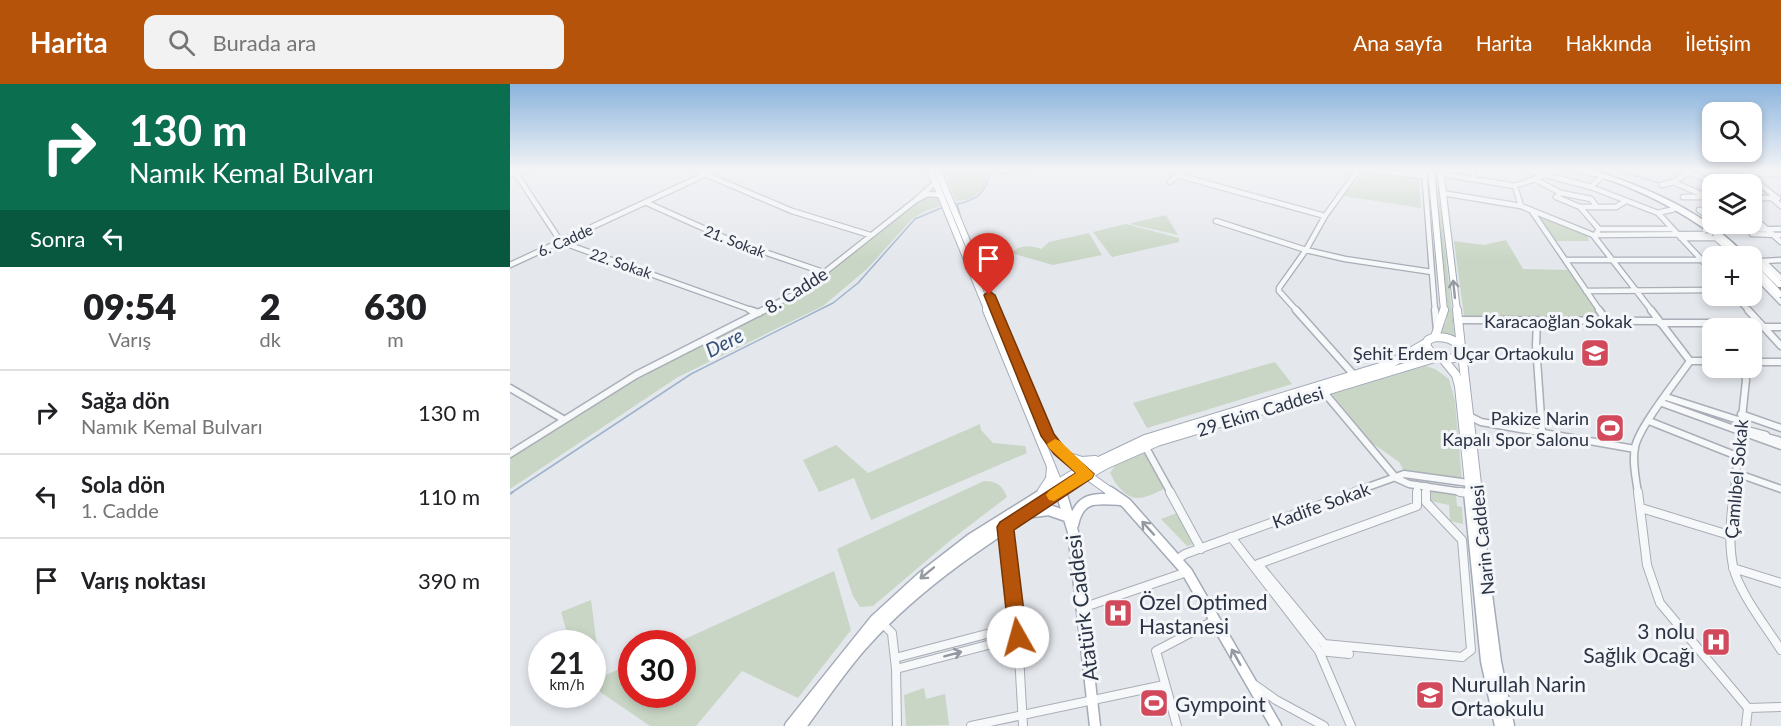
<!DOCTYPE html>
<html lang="tr">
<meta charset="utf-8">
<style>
:root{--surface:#fff;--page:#f2f2f2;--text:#202124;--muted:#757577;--line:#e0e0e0;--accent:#b45309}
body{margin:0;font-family:Lato,sans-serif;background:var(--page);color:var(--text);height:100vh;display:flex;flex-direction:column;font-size:22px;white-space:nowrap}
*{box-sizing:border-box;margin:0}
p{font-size:20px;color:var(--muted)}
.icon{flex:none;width:33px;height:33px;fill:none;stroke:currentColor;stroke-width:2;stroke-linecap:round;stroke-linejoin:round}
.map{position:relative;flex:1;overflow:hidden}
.sheet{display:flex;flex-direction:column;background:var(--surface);width:510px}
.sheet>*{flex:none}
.guide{background:#0b6e4f;color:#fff;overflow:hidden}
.tools{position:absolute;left:1192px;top:18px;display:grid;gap:12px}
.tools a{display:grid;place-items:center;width:60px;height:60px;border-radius:12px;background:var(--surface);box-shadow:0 3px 9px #0003;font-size:30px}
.speed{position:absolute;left:18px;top:546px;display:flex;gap:12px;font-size:30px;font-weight:700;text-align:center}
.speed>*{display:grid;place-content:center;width:78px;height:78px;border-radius:50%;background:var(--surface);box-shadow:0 3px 9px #0003;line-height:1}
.speed small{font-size:15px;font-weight:400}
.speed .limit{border:9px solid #d22;background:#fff;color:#111}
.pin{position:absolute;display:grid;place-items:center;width:51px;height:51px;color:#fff;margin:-62px -26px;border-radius:50% 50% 50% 0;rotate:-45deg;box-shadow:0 0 6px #0007}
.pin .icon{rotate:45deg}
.me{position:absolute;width:66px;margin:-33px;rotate:353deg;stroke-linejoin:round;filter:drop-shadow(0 0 4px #0008)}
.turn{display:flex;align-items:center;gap:21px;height:126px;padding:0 30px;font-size:27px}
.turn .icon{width:78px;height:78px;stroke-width:2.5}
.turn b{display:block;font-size:42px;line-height:51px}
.then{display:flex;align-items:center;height:57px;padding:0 30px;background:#0003;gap:12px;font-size:22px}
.eta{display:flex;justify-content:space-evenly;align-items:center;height:102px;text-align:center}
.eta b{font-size:36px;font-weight:800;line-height:42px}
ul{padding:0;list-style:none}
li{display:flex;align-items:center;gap:18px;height:84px;padding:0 30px;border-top:2px solid var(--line)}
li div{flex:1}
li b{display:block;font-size:22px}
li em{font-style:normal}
header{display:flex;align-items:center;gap:36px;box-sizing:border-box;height:84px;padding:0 30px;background:var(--accent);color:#fff}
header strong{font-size:28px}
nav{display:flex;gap:33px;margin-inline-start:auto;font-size:21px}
.search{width:420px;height:54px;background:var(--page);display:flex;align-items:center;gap:15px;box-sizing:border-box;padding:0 21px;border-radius:12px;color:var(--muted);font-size:22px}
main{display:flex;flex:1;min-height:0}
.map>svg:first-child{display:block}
.green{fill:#c9d6c5}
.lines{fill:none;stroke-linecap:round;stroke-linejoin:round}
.stream-far1{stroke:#9fb4cc;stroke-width:1.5}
.stream{stroke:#9fb4cc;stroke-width:2}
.minor-far2-casing{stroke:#a9aeb7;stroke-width:7}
.minor-far1-casing{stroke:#a9aeb7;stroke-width:9}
.minor-casing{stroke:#a9aeb7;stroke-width:10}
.major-far2-casing{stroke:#a3abb8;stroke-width:8}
.major-far1-casing{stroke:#a3abb8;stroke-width:10}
.major-casing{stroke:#a3abb8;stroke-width:13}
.highway-casing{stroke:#8b94a3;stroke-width:3}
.minor-far2{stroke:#f7f8fa;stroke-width:4.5}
.minor-far1{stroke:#f7f8fa;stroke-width:6}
.minor{stroke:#f7f8fa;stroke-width:8}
.major-far2{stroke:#fff;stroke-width:6}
.major-far1{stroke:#fff;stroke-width:8}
.major{stroke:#fff;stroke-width:10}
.highway{fill:#fff;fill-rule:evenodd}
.minor-bridge-casing{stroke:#a9aeb7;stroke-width:7;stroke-linecap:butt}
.minor-bridge{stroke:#f7f8fa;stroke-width:4.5}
.oneway{stroke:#959aa2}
.oneway2{stroke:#9196a0}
.route{fill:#b45309;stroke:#753606;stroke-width:1.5}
.slow{fill:#f59e0b}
.labels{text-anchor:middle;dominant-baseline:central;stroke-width:6;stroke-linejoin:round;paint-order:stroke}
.far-street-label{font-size:15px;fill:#2b3445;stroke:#f4f6f9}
.street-label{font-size:18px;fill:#2b3445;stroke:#f4f6f9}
.poi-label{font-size:18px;fill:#2b3445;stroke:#f4f6f9;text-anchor:end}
.water-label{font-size:20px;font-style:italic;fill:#34527a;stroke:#f4f6f9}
.near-poi-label{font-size:21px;fill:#2b3445;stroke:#f4f6f9;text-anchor:start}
.near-street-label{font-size:21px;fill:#2b3445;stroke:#f4f6f9}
</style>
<header>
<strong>Harita</strong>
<div class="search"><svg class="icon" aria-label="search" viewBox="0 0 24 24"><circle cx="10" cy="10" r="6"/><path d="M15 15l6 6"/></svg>Burada ara</div>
<nav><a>Ana sayfa</a><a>Harita</a><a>Hakkında</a><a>İletişim</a></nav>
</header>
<main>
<section class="sheet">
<div class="guide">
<div class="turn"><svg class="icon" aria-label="right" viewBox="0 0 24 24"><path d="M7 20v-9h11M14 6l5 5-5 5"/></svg><div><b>130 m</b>Namık Kemal Bulvarı</div></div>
<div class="then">Sonra<svg class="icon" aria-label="left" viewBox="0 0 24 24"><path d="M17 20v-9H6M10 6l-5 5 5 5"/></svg></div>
</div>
<div class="eta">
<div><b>09:54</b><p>Varış</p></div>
<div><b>2</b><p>dk</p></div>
<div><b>630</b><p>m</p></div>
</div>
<ul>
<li><svg class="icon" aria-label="right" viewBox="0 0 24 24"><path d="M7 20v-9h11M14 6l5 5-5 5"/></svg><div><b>Sağa dön</b><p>Namık Kemal Bulvarı</p></div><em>130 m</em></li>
<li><svg class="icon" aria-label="left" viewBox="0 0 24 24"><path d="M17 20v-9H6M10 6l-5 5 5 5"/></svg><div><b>Sola dön</b><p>1. Cadde</p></div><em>110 m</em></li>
<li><svg class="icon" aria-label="arrive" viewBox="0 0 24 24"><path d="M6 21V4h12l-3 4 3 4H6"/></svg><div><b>Varış noktası</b></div><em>390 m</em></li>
</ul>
</section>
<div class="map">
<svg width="1271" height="642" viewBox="0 0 1271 642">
<rect width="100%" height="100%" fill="#e4e7ec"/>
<path class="green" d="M433,85H477L474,104L460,115L446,117Z
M924,85H926L945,254L929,249L936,238L938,226Z
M855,88L909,93L911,124L833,112Z
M427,111L431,122L417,126L402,135L357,185L313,222L168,293L0,405V373L126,292L291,209L389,132L416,112Z
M656,131L668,151L620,140L622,139Z
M1028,132L1077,150L1079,157H1046Z
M616,140L669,154V158L602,173L583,148Z
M579,149L592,171L543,181L501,169C509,161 521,161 531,165L539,158Z
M996,156L1013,185L1059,186L1092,234L954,232L944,157L974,161Z
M765,278L782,300L637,344L623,319Z
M916,282L925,285L939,295L945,317L952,397L895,389L889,378L862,359L822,310Z
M470,340L471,346L483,359L515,362L517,369L361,436L344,394L309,408L293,376L326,361L358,389Z
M633,366L654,405C634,414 623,421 607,401C604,398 603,393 600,389L605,382Z
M474,397C487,397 492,401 497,413L442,455L363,522L350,523L343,512L327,465Z
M919,406L946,411L947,422L952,423L953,440L940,437L939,421L920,417Z
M667,429L684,460L677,462L651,435Z
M324,487L341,546L288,614L232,587L186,642H140L83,603L82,560L60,559L51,528L81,516L91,593L121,580L122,610H172V560L166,559Z
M414,604L416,615L435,610L439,641L396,642L394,611Z"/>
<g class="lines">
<path class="stream-far1" d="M1102,85L1149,99
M488,90L527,85
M451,134L447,120C469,116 477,107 480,85
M455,144L488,223
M1,409L181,290L323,219L348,199L405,135L431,124"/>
<path class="stream" d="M0,410L3,408"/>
<g class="minor-far2-casing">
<path id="minor-far2" d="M183,85L282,127L360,151
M847,85L915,92
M914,85L925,227
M963,85L964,95
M1013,85L1081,103L1148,129L1203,188
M1064,85L1084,90
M1173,85L1206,100
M1231,85L1267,114
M5,88L51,158L244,227
M0,90L18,85
M931,90L1005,102L1036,91
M667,91L815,132L849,85
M1024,95L1051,109L1046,113L1070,123L1089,145L1086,150
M426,98L406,116L418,110L431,111
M660,98L674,85
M1163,98L1198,113
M1211,100L1238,90H1271
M1152,101L1163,98L1180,88
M1005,102L1011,122
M1081,103L1091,93
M932,109L1011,122L1083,151L1142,227
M1051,109L1081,115L1087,123H1070
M1173,113H1203
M1242,114H1268
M1262,114L1271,122
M137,119L222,157L316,189
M1087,123H1106L1116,117
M1021,126L1090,227
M1191,126H1189L1203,136
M1148,129L1164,125
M1242,132L1271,158
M706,137L796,166L835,175L922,188
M1209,140L1214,143L1226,142
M1089,145H1162
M1220,146L1271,145
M1242,150L1271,151
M1083,151L1200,150
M1171,154H1206L1226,172
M1055,176H1203
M1253,177L1271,194
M1254,177L1271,176
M0,181L207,85
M1242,188L1271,218
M1076,207L1203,206
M1225,212L1239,227
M251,227L291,207L406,116
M787,227L769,207V204L796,166L815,132"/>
</g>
<g class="minor-far1-casing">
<path id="minor-far1" d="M240,226L249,229
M786,226L844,291
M925,226L927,246
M1089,226L1097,237
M1238,226L1271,262
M947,236L1149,237
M1027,237L1026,261L1032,347
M1150,239H1250
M1253,243H1271
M1180,277H1203
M1242,278H1271
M0,304L53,335
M813,307L886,394L899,400L959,409
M1156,313L1231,337
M1152,319L1271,362
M1231,330L1271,344
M959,332L971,338L1125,365
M1139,337L1227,372
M1233,345L1256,351
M1253,352L1271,357
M635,362L661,409
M0,370L126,291L254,226
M1226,389L1271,405
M907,401V409
M916,402V409
M841,409L894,390L959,399
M1128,409C1126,395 1122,378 1125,363C1129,343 1167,296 1180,277L1141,226
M1224,409L1236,296L1235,288L1231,284"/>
</g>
<g class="minor-casing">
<path id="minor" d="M660,408L691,465
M907,408V422L748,480L814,560L952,573L961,566L952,456L916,418V408
M950,408L959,409
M1128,408L1137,481L1150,519L1238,624L1236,642
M1224,408C1221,433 1218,457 1223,482C1228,507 1257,544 1271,566
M1131,424L1219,451
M495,443L508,553L513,642
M721,453L809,567L841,642
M666,476L675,470L846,408
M1223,484L1271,499
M572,524L677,488
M374,541L382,549L386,585L387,642
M809,567L839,570
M385,574L507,542
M386,585L508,553
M745,601L766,616L814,642
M1238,624L1271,623
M461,642L654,601
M667,642L646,567L705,536"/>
</g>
<g class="major-far2-casing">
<path id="major-far2" d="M420,85L478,227
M427,85L486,227
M921,85L934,227
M930,85L947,227"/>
</g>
<g class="major-far1-casing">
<path id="major-far1" d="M477,226L552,409
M486,226L538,352L570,386L602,409
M947,226L951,263
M925,253L934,226
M925,253C936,253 944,255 951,263L950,272C936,278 924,274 916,262L918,256Z
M952,269L968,409
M933,275L946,291L949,302L960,409
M559,373L572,377L585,376
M532,407L540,395L541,382
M533,409L570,386L635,355L880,280L916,259
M547,409L595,381L647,358L928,273"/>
</g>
<g class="major-casing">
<path id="major" d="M551,408L563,448L585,642
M600,408L616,419L677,488L766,642
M959,408L976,577L990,642
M968,408L972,473L986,578L999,642
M523,428L539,426L559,433
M563,441C569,412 585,414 610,416
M280,642L365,536L412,493L461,455L536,408
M291,642C312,614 331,584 355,558C410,497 481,451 550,408"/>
</g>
<g class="highway-casing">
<path id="highway" d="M1070,85C1082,84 1094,90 1106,94C1153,111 1201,134 1236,172H1228C1196,142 1159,120 1118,103C1103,96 1084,93 1070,85Z
M1239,171H1245L1271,197V203H1268L1242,177V172H1239Z
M1242,180H1245L1271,207V213H1268L1242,186Z"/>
</g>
<use href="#minor-far2" class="minor-far2"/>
<use href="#minor-far1" class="minor-far1"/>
<use href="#minor" class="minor"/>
<use href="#major-far2" class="major-far2"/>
<use href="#major-far1" class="major-far1"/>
<use href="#major" class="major"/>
<use href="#highway" class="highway"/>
<g class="minor-bridge-casing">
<path id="minor-bridge" d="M1195,146H1220"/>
</g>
<use href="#minor-bridge" class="minor-bridge"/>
</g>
<defs><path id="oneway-shaft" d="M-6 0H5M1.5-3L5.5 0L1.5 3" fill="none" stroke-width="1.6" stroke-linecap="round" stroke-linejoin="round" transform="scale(1.5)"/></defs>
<g class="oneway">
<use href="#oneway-shaft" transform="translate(944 205) rotate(-96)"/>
<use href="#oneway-shaft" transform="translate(638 444) rotate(-132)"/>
<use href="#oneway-shaft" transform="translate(417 489) rotate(141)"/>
<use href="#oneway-shaft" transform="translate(726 573) rotate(-119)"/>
</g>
<use class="oneway2" href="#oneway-shaft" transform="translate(443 570) rotate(-15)"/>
<linearGradient id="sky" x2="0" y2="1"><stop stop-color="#8bb4dd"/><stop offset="0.49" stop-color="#f3f4f6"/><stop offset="1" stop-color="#f3f4f6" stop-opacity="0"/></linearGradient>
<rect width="1271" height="175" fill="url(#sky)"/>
<path class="route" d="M479,207L485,211L544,350L554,363L584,390L582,394L504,446L517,553L515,559L508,561L502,559L499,553L487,443L490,438L566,389L544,370L531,352L474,211Z"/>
<path class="slow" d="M545,355L550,357L584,390L582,394L544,417L539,416L536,411L539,407L566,389L539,364L537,360Z"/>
<defs>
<g id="school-square" transform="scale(1.5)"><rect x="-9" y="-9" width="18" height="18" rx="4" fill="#d1495b" stroke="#f4f6f9"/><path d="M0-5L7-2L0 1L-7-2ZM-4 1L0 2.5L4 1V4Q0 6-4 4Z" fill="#fff"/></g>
<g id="stadium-square" transform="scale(1.5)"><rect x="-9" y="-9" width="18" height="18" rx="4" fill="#d1495b" stroke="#f4f6f9"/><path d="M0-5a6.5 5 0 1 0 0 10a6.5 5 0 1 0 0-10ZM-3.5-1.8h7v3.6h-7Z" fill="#fff"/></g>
<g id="hospital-square" transform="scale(1.5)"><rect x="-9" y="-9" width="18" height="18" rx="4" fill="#d1495b" stroke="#f4f6f9"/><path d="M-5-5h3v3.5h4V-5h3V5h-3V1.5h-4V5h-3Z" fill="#fff"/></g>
</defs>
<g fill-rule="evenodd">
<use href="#school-square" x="1085" y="269"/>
<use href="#stadium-square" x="1100" y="344"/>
<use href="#hospital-square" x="608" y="529"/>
<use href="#hospital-square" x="1206" y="558"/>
<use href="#school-square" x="920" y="611"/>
<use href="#stadium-square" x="644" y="619"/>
</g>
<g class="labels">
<g class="far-street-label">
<text transform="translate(55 156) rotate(-24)">6. Cadde</text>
<text transform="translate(225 157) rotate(21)">21. Sokak</text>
<text transform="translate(111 179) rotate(19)">22. Sokak</text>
</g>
<g class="street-label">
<text transform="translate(286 206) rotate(-32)">8. Cadde</text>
<text x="1048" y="237">Karacaoğlan Sokak</text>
<text transform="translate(750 327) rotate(-17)">29 Ekim Caddesi</text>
<text transform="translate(1226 395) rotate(-85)">Çamlıbel Sokak</text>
<text transform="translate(811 421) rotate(-20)">Kadife Sokak</text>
<text transform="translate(972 456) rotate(-96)">Narin Caddesi</text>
</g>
<g class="poi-label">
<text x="1064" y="269">Şehit Erdem Uçar Ortaokulu</text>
<text x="1079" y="334">Pakize Narin<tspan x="1079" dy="21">Kapalı Spor Salonu</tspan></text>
</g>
<g class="water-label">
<text transform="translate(214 258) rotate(-27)">Dere</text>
</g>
<g class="near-poi-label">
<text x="629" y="517">Özel Optimed<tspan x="629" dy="24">Hastanesi</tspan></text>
<text x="1185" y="546" text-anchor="end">3 nolu<tspan x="1185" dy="24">Sağlık Ocağı</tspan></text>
<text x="941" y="599">Nurullah Narin<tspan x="941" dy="24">Ortaokulu</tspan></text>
<text x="665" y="619">Gympoint</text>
</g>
<g class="near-street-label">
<text transform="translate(571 524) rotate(-97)">Atatürk Caddesi</text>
</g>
</g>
</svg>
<div class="tools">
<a><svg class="icon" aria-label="search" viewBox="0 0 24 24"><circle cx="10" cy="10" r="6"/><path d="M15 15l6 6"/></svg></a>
<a><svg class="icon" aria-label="layers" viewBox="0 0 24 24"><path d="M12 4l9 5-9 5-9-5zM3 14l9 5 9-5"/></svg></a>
<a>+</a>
<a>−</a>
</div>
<div class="speed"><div>21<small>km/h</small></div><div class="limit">30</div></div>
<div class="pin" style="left:479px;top:211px;background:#d93025"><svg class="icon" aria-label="arrive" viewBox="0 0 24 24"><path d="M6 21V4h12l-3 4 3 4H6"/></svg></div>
<svg class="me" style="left:508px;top:553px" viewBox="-20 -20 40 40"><circle r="19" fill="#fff"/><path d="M0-13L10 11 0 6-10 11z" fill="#b45309"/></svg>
</div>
</main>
